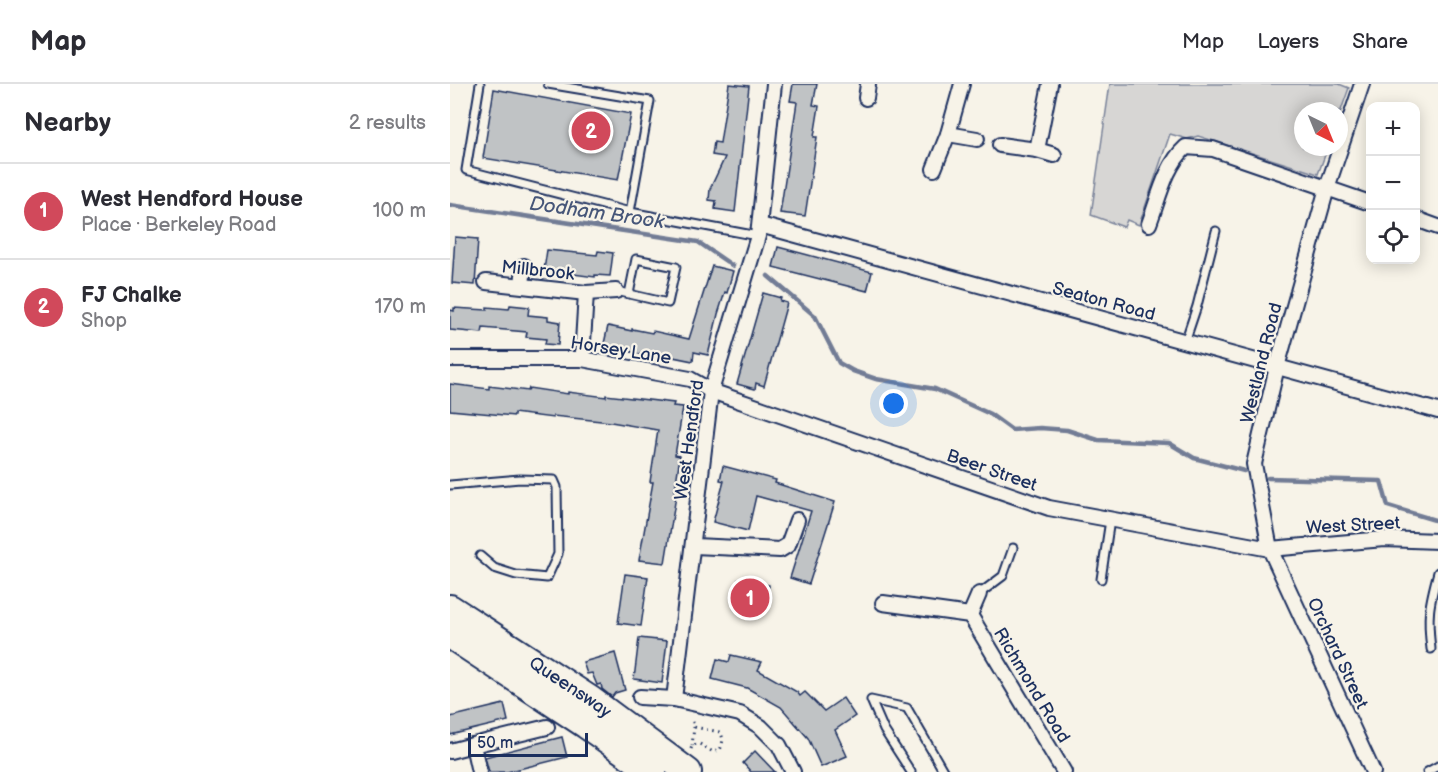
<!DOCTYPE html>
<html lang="en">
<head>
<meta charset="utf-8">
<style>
  body { margin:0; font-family:"Balsamiq Sans",sans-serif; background:#f7f7f7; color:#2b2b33 }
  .controls { position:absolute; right:18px; top:18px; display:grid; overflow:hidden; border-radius:12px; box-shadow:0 3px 15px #0003 }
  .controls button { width:54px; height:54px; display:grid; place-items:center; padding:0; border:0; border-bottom:2px solid #e1e1e2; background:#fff; color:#2b2b33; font:30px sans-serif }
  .compass { position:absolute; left:844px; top:18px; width:54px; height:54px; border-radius:50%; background:#fff; box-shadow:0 3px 15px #0003; rotate:137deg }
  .scale { position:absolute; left:18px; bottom:15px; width:120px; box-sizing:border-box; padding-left:6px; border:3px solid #1b2f5e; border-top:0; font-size:16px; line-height:21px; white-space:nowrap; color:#1b2f5e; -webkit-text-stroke:4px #f7f3e8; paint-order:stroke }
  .you { position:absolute; left:444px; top:320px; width:21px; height:21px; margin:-15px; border:4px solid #fff; border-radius:50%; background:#1a73e8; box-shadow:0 0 0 9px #1a73e833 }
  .badge { display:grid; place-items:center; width:39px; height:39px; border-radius:50%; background:#d1495b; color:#fff; font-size:20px; font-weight:700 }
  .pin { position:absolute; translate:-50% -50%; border:3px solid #fff; box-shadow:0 2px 6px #0006 }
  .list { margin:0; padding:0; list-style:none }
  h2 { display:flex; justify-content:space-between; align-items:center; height:78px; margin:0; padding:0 24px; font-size:26px }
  h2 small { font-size:20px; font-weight:400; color:#7c7c81 }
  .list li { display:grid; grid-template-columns:39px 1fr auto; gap:18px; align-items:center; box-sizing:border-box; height:96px; padding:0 24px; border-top:2px solid #e1e1e2 }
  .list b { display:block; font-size:22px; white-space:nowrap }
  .list p { margin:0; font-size:20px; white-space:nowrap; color:#7c7c81 }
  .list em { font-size:20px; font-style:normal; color:#7c7c81 }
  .icon { flex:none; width:33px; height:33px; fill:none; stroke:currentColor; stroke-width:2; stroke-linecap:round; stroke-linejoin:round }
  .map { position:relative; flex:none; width:988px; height:688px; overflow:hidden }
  header { display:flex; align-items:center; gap:36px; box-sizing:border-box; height:84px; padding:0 30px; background:#fff; border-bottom:2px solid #e1e1e2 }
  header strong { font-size:28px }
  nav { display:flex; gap:33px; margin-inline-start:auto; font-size:21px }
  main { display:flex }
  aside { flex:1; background:#fff }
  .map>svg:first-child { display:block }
</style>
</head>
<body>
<header>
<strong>Map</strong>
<nav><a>Map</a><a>Layers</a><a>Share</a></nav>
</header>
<main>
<aside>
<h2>Nearby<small>2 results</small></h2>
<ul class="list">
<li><span class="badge">1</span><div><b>West Hendford House</b><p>Place · Berkeley Road</p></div><em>100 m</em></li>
<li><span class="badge">2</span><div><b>FJ Chalke</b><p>Shop</p></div><em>170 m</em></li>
</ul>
</aside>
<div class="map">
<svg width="988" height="688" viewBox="0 0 988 688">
  <rect width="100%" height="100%" fill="#f7f3e8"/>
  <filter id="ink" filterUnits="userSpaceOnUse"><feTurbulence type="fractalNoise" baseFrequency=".0167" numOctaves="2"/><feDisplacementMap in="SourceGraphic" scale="12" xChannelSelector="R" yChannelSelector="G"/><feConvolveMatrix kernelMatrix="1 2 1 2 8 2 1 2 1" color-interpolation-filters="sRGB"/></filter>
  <g filter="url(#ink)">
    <path fill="#d7d6d4" stroke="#798299" stroke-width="1.5" d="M660 0H889L899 4 889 32V27H853V63H878L868 90 748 52 737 55 720 50 689 141 677 136 674 143 641 131Z"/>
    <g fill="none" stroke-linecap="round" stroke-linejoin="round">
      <g stroke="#727c95" stroke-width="4.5">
        <path d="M0 121 248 158 283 182"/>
        <path d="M318 192 365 232 389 279 403 287 426 295 485 305 540 330 562 346 590 344 617 346 648 356 719 359 744 374 794 387"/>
        <path d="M818 394 931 397 938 422 988 437"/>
      </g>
    </g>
    <g fill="#c0c3c5" stroke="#1b2f5e" stroke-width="1.5">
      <path d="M279 0 299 2 285 128 265 125 266 117 259 116 260 105 275 73 262 71 264 58 270 59Z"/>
      <path d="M343 0H367L363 21 369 22 364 53H367L355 132 330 129 347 18 340 17Z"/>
      <path d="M44 5 181 30 168 96 33 74Z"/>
      <path d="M5 153 28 155 25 201 2 199Z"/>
      <path d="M328 163 422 188 417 207 323 183Z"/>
      <path d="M97 166 147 171 148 167 163 169 160 192 145 191V193L94 186Z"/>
      <path d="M262 182 283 187 277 209 275 208 268 230 258 271 244 268 243 277 198 268 197 272 178 267 177 269 153 264 158 242 182 247V245L202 249 203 247 239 255Z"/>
      <path d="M313 209 331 214 330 217 337 219 314 302 306 299 305 305 287 300Z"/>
      <path d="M60 221 79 223 78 231 98 233V236L110 238 108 261 95 260 96 255 76 253 77 248 33 244 32 249 0 246V226L4 227V224L37 226V223L59 225Z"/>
      <path d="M0 300 39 305V302L78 307 79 304 118 310V308L156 313V311L224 319 223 322 233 323 225 371 230 372 224 412H226L215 479 189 476 203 398H200L208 346 161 338 103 332V334L64 329V332L0 326Z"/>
      <path d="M273 382 326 396 325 399 385 418 359 500 340 494 361 427 306 412 298 447 263 438 274 397 270 396Z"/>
      <path d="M175 490 198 493 191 542 168 539Z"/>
      <path d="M288 496 319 501 315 528 284 524Z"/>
      <path d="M189 554 217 557 212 599 184 595Z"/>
      <path d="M165 569 175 606 165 609 162 613 152 605 151 600 147 601 142 589 137 590 133 578Z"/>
      <path d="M281 571 312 578 308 586 347 608 350 612 355 608 374 627 393 614 405 632 385 646 397 672 371 683 358 654 331 623 297 604 262 595 267 575 279 578Z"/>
      <path d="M54 620 58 637 0 651V633Z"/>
      <path d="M112 653 117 673 57 688H39L35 673Z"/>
      <path d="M305 667 325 688H301L293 679Z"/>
    </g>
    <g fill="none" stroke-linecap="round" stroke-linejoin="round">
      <g stroke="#1b2f5e" stroke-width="11">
        <g id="lane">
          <path d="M30 0 16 86 180 128 308 152"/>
          <path d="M98 0 200 17 180 128"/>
          <path d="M166 207 218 219 226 183 186 175 179 210"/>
          <path d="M735 258 747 222 766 147"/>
          <path d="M0 401 70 395 104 396 107 403 108 470 97 494 66 491 44 484 30 472"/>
          <path d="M651 495 660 436"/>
          <path d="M529 510 553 492 563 464"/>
          <path d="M981 565C977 532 979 521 988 488"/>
          <path d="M461 688 434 646 421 616 457 624 494 688"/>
          <path d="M977 688 988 682"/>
        </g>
      </g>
      <g stroke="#1b2f5e" stroke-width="18">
        <g id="street">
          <path d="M912 0 877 104 827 283 804 380 820 465 923 688"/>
          <path d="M416 14 418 0"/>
          <path d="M498 50 527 55"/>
          <path d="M550 61 587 66 604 71"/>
          <path d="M587 66 600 0"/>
          <path d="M484 85 498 50 512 0"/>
          <path d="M966 135 988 143"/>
          <path d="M699 140C709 114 715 82 736 63L763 65 920 119"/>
          <path d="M310 141 988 327"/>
          <path d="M36 198 136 209 166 207"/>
          <path d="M72 201 74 182"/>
          <path d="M0 275H132L240 295 261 307 599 424 820 465 934 455 988 457"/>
          <path d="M132 275 136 209"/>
          <path d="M244 462 330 466 338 461 347 436"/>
          <path d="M433 519 520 531"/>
          <path d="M520 531 614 688"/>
          <path d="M520 531 529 510"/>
          <path d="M190 613 224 615 290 630 311 643 329 661 343 688"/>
          <path d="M224 615 261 307 308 152 324 0"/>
          <path d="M0 667 23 661"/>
          <path d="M29 688 23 661 97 643"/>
        </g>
      </g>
      <g stroke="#1b2f5e" stroke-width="30">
        <g id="highway">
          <path id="s1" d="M0 524 141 616 238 688"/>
          <path d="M0 551 136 641 203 688"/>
        </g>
      </g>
      <g stroke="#1b2f5e" stroke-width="3" stroke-dasharray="1.5 4.5" stroke-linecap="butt">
        <path d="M242 662 244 643"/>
        <path d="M241 665 242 662 248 659 263 668 270 666C273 659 274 654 270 648L244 643 242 634"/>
      </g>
      <use href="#lane" stroke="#f7f3e8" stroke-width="7"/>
      <use href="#street" stroke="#f7f3e8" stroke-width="14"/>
      <use href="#highway" stroke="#f7f3e8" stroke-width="26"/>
    </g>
  </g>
  <g text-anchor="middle" stroke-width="4.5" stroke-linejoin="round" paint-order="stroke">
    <g font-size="18" fill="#1b2f5e" stroke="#f7f3e8">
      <text transform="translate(88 186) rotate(6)" y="6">Millbrook</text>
      <text transform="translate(654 217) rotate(15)" y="6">Seaton Road</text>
      <text transform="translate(171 266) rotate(9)" y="6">Horsey Lane</text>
      <text transform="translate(811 279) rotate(-76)" y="6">Westland Road</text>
      <text transform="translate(239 356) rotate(-82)" y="6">West Hendford</text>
      <text transform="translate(542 386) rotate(19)" y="6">Beer Street</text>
      <text transform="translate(903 441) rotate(-3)" y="6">West Street</text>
      <text transform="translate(888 569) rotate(65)" y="6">Orchard Street</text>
      <text transform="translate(582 601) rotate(59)" y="6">Richmond Road</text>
      <text dy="6" stroke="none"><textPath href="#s1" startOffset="144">Queensway</textPath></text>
    </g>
    <g font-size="20" font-style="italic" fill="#465679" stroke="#f7f3e8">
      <text transform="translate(147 128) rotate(8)" y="7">Dodham Brook</text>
    </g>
  </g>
</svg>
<div class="controls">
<button>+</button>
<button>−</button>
<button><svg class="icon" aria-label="locate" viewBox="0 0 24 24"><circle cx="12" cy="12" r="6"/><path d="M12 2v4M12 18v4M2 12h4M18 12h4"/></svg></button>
</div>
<svg class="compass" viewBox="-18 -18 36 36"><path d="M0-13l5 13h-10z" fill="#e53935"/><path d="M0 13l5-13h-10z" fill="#7c7c81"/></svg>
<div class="scale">50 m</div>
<div class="you"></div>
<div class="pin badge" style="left:300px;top:514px">1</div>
<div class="pin badge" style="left:141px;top:47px">2</div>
</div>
</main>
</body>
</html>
